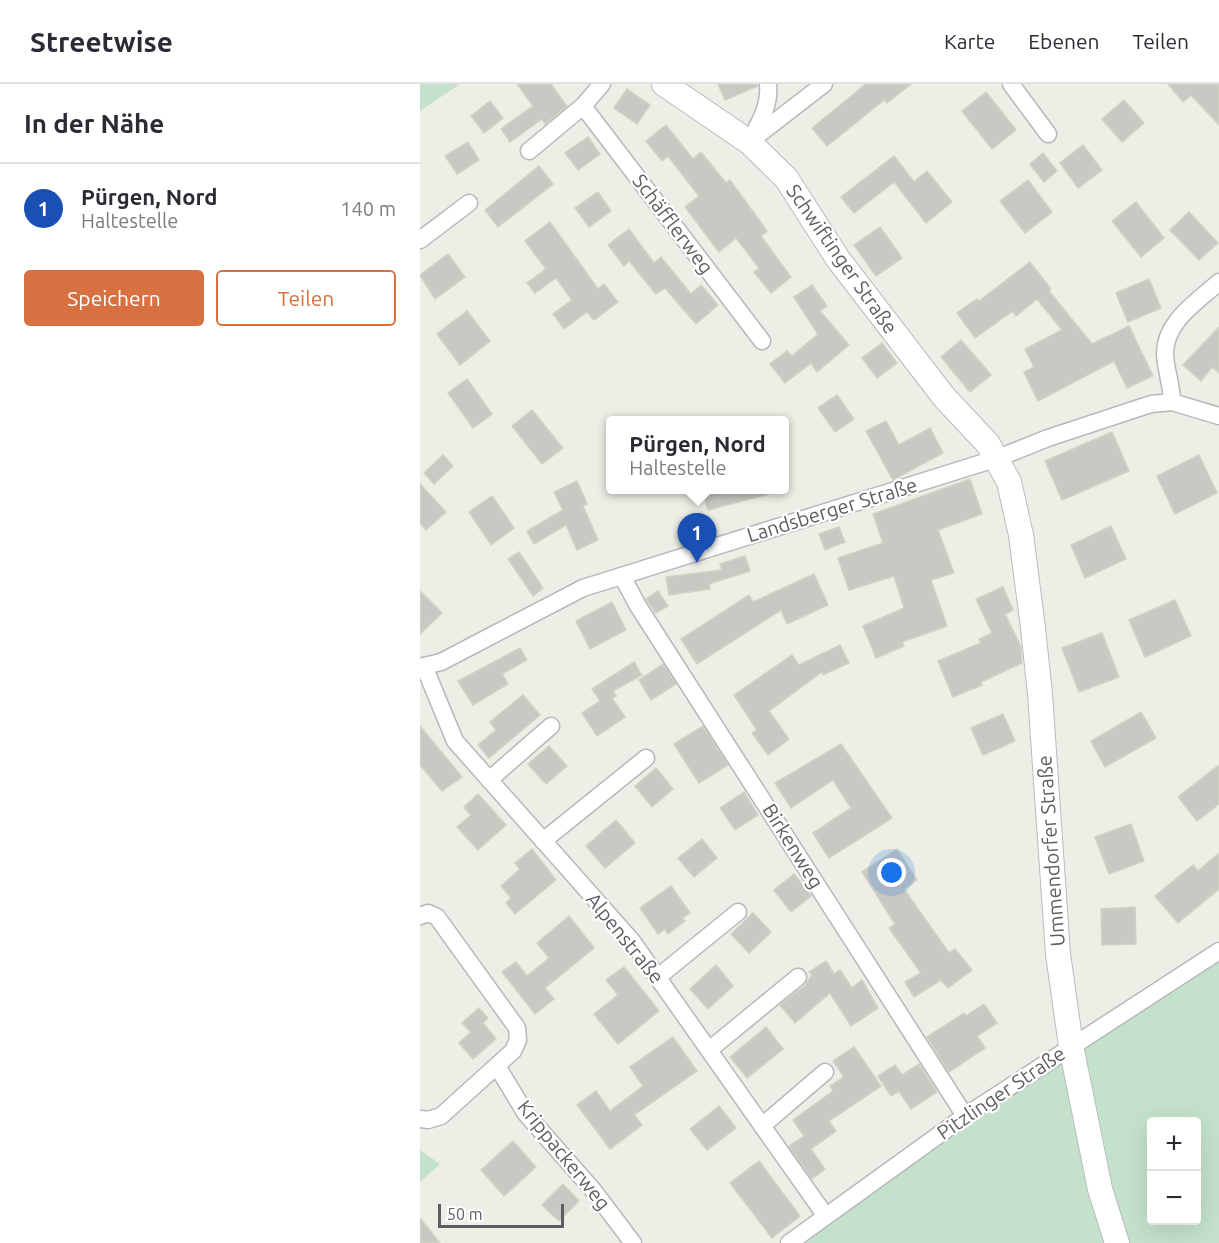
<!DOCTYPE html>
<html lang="de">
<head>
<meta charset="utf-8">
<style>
  body { margin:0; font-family:Ubuntu,sans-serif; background:#f7f7f7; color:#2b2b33 }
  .controls { position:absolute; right:18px; bottom:18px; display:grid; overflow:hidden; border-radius:6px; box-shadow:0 6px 24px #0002 }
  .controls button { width:54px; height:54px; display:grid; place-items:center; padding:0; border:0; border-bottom:2px solid #e1e1e2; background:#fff; color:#2b2b33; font:30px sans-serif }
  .scale { position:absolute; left:18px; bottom:15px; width:126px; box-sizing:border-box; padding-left:6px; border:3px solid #5d5e64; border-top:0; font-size:16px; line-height:21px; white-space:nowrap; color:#5d5e64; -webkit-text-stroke:4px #fff; paint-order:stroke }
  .you { position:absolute; left:472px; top:789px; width:21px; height:21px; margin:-15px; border:4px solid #fff; border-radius:50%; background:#1a73e8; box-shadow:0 0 0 9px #1a73e833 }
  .badge { display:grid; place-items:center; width:39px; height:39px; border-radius:50%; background:#d77141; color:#fff; font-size:20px; font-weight:700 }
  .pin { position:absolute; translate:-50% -50px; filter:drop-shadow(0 2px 3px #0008) }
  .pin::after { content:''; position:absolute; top:32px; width:21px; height:18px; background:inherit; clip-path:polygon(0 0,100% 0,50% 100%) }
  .popup { position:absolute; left:186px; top:332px; width:183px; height:78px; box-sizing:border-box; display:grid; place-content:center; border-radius:6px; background:#fff; filter:drop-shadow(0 2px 4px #0005); font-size:20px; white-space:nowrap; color:#7c7c81 }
  .popup b { font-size:22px; color:#2b2b33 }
  .popup::after { content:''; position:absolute; left:50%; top:100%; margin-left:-12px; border:12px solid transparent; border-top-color:#fff }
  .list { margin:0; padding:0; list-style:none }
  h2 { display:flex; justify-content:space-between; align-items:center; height:78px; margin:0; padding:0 24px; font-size:26px }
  h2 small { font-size:20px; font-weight:400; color:#7c7c81 }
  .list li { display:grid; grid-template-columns:39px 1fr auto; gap:18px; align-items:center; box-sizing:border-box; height:90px; padding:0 24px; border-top:2px solid #e1e1e2 }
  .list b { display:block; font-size:22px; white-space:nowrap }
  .list p { margin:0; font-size:20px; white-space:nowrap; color:#7c7c81 }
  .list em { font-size:20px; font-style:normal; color:#7c7c81 }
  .actions { display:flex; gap:12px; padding:18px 24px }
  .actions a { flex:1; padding:14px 0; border:2px solid #d77141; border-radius:6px; text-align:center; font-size:21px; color:#d77141 }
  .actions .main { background:#d77141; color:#fff }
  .map { position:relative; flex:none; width:799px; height:1159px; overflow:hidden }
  header { display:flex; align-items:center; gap:36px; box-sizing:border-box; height:84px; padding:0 30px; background:#fff; border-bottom:2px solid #e1e1e2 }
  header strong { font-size:28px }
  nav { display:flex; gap:33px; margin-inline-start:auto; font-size:21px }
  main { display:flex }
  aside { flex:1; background:#fff }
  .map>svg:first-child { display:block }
</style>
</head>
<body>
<header>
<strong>Streetwise</strong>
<nav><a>Karte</a><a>Ebenen</a><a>Teilen</a></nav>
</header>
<main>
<aside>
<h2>In der Nähe<small></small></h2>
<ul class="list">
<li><span class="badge" style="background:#1a4fb4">1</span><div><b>Pürgen, Nord</b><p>Haltestelle</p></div><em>140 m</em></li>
</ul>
<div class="actions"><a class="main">Speichern</a><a>Teilen</a></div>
</aside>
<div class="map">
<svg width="799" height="1159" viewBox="0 0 799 1159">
  <rect width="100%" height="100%" fill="#edeee5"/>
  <g fill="#c4e2cb" fill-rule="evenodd">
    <path d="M0 0H40L0 27Z"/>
    <path d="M799 876V1159H379L548 1036ZM732 1038H776V1136H732Z"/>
    <path d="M0 1066 20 1080 0 1098Z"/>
  </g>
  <g fill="#c9c8c2" stroke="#d2d1c4" stroke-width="1.5">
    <path d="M97 0H131L147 22 125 40 122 35 90 58 81 45 113 22Z"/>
    <path d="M298 0H338V2L305 16Z"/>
    <path d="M446 0H491L467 19 464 16 407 62 392 44Z"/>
    <path d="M748 0H799V41L771 11 763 18Z"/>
    <path d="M207 5 230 21 217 40 194 24Z"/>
    <path d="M566 8 596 46 572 65 542 27Z"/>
    <path d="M704 16 724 39 702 58 682 35Z"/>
    <path d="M70 17 83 34 64 49 51 32Z"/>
    <path d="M246 41 273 75 281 68 306 99 310 96 347 147 341 152 371 193 351 209 334 188 339 184 316 154 299 168 265 123 279 112 248 72 242 77 226 57Z"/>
    <path d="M168 53 180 70 158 86 145 69Z"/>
    <path d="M48 58 59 76 37 90 25 72Z"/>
    <path d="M663 61 682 86 658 104 640 79Z"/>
    <path d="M623 69 637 87 624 98 610 80Z"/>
    <path d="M474 72 494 98 507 87 532 118 506 139 474 98 434 129 421 113Z"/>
    <path d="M119 82 133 100 78 143 65 126Z"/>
    <path d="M608 96 632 128 605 149 580 117Z"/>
    <path d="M178 108 191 127 169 143 155 124Z"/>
    <path d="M716 118 744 154 721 173 692 137Z"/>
    <path d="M769 128 798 159 779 176 750 146Z"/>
    <path d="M130 138 178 205 184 200 198 218 174 236 167 228 144 245 133 230 152 216 136 194 115 209 107 199 126 185 105 157Z"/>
    <path d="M460 143 482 174 456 192 434 161Z"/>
    <path d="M209 145 234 179 241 173 271 210 281 201 298 221 276 240 245 204 236 210 209 177 204 182 188 161Z"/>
    <path d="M28 170 45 193 15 215 0 191Z"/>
    <path d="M610 178 631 205 629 207 672 260 709 242 733 292 707 304 694 277 618 317 604 288 614 283 605 265 642 246 617 215 596 232 593 227 555 254 537 229 557 215 559 217Z"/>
    <path d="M729 195 741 224 708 238 696 209Z"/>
    <path d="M392 201 407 222 400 227 429 261 397 288 391 279 365 299 350 280 367 267 372 272 398 250 374 213Z"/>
    <path d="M47 227 70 257 40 281 17 250Z"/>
    <path d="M799 243V289L792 283 781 297 763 281Z"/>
    <path d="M541 256 571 291 550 308 521 273Z"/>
    <path d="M462 259 477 279 457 294 442 274Z"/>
    <path d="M47 295 72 330 53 344 28 309Z"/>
    <path d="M417 311 434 335 415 348 398 324Z"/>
    <path d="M112 326 143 364 122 380 92 342Z"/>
    <path d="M466 337 479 361 510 344 523 369 473 396 446 347Z"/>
    <path d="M692 348 709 387 642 416 625 377Z"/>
    <path d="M23 371 33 382 14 400 4 389Z"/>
    <path d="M779 371 797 409 755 430 737 392Z"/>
    <path d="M550 395 562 430 518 446 534 489 511 496 527 542 482 558 484 562 456 574 443 542 484 524 474 492 429 506 418 474 463 459 453 430Z"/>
    <path d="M157 397 167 420 163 422 178 456 157 466 146 441 114 460 107 447 143 426 134 408Z"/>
    <path d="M0 400 26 428 6 446 0 439Z"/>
    <path d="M282 405H348L349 410 288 426Z"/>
    <path d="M72 412 94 444 71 461 49 428Z"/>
    <path d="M691 442 706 475 665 494 651 461Z"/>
    <path d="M419 443 425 458 405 466 399 450Z"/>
    <path d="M99 468 123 504 113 512 88 475Z"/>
    <path d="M325 472 330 487 289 500 290 505 249 511 246 493 302 486 300 480Z"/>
    <path d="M394 490 408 521 367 540 361 526 277 580 261 555 329 511 333 518Z"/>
    <path d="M583 503 593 526 585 530 601 563 602 579 561 598 562 601 533 613 518 577 561 559 559 555 572 549 556 515Z"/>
    <path d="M0 507 22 529 0 550Z"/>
    <path d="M238 507 248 522 236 529 226 515Z"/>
    <path d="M755 516 771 552 725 573 709 536Z"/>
    <path d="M192 518 206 546 170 565 156 537Z"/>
    <path d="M682 549 699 593 659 608 642 564Z"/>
    <path d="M420 561 429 579 403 591 402 588 349 627 369 655 348 671 332 649 337 646 314 611 372 571 379 581Z"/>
    <path d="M100 564 107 576 82 590 88 600 53 621 38 597Z"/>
    <path d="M214 578 222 591 193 607 196 612 192 614 205 633 177 652 162 629 180 617 172 605Z"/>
    <path d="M243 580 256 600 231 616 219 596Z"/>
    <path d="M103 611 120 631 69 674 58 661 76 646 70 638Z"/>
    <path d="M721 628 736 654 685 683 671 657Z"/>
    <path d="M583 630 595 657 563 671 551 644Z"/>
    <path d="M0 642 42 693 22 707 0 681Z"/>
    <path d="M283 642 308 681 279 699 254 660Z"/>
    <path d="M421 660 472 734 409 774 393 749 431 724 413 696 371 724 355 699Z"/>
    <path d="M129 662 147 682 126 700 108 680Z"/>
    <path d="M799 681V720L777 737 758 713Z"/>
    <path d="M236 684 253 705 232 723 215 702Z"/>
    <path d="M324 708 338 731 315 746 300 724Z"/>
    <path d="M58 710 86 741 58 766 37 743 51 731 44 723Z"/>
    <path d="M196 736 215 759 185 784 166 762Z"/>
    <path d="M711 740 724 777 689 790 675 753Z"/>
    <path d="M282 755 297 774 274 793 258 774Z"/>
    <path d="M112 765 136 796 95 830 86 819 91 814 81 802 100 785 95 779Z"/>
    <path d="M477 765 497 796 484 805 529 869 535 865 552 886 528 904 521 896 494 913 485 898 501 889 469 844 475 840 442 788Z"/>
    <path d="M799 769V805L758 839 735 812 773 781 778 787Z"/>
    <path d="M374 790 391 812 371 828 354 806Z"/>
    <path d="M251 802 270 829 262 834 265 837 248 850 245 845 238 850 220 824Z"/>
    <path d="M715 823 716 860 682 861 681 825Z"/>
    <path d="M333 829 351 848 329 869 311 850Z"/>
    <path d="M149 832 174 864 125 904 134 915 115 930 82 888 96 878 107 892 129 874 117 859Z"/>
    <path d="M406 877 414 890 420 886 432 904 442 896 458 924 431 942 410 909 375 939 360 921 385 901 392 891 389 888Z"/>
    <path d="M296 881 313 902 288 925 270 905Z"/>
    <path d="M204 883 239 927 198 960 174 930 198 911 186 896Z"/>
    <path d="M564 920 577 939 557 952 565 964 529 988 507 953 544 929 546 932Z"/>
    <path d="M59 924 68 934 63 939 76 955 53 975 39 959 51 948 42 939Z"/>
    <path d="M346 943 363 965 327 994 310 973Z"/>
    <path d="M253 953 277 987 214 1031 222 1041 190 1065 157 1021 176 1007 190 1027 223 1002 210 983Z"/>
    <path d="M434 963 461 1002 409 1037 416 1047 391 1065 405 1085 392 1095 369 1062 384 1052 373 1036 413 1007 410 1002 424 993 413 977Z"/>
    <path d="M499 980 517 1008 491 1025 479 1007 471 1012 458 992 475 981 482 991Z"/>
    <path d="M299 1022 316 1044 287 1066 270 1045Z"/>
    <path d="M93 1057 116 1083 84 1112 61 1086Z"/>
    <path d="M339 1077 380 1132 352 1154 310 1099Z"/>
    <path d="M143 1100 159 1117 139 1137 122 1121Z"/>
    <path d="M0 1134 20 1159H0Z"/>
  </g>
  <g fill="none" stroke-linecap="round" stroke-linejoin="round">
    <g stroke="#b7b8bd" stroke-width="19">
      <g id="street">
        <path d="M591 0 628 50"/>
        <path d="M163 22 342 257"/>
        <path d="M332 52C342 36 350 19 348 0"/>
        <path d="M329 58 404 0"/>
        <path d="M109 67 163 22 182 0"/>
        <path d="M0 156 49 119"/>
        <path d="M752 318C752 302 746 287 745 271 744 238 777 218 799 198"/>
        <path d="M202 492 218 522 545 1032"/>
        <path d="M4 582 35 657 212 857 405 1131"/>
        <path d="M0 583 21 578 163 504 578 374 628 354 731 320 752 318 799 332"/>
        <path d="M69 696 131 642"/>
        <path d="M123 757 226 674"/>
        <path d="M0 832 8 829 17 833 97 944 98 956 93 967 21 1032 8 1036 0 1035"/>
        <path d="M238 893 318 828"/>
        <path d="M289 966 378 893"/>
        <path d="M77 982 106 1030 173 1106 213 1159"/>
        <path d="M342 1042 405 988"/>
        <path d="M369 1159 545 1032 799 867"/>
      </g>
    </g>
    <g stroke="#babbc1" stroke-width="26">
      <path id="secondary" d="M244 0 329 58 366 94 418 175 524 313 568 360 589 398 601 451 613 544 620 610 638 870 651 962 680 1105 697 1159"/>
    </g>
    <use href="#street" stroke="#fff" stroke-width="16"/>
    <use href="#secondary" stroke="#fff" stroke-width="24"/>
  </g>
  <g text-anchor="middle" stroke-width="4.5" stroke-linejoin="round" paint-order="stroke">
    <g font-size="20" fill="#5d5e64" stroke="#fff">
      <text transform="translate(253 140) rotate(53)" y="7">Schäfflerweg</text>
      <text transform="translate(422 175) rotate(55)" y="7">Schwiftinger Straße</text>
      <text transform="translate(412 426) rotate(-17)" y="7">Landsberger Straße</text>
      <text transform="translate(373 762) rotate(58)" y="7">Birkenweg</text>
      <text transform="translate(631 767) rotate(-94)" y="7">Ummendorfer Straße</text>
      <text transform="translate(205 854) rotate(51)" y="7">Alpenstraße</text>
      <text transform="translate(581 1009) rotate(-34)" y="7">Pitzlinger Straße</text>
      <text transform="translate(144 1071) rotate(51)" y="7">Krippackerweg</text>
    </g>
  </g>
</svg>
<div class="controls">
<button>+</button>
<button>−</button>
</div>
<div class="scale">50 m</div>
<div class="you"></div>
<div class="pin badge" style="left:277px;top:479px;background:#1a4fb4">1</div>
<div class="popup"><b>Pürgen, Nord</b>Haltestelle</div>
</div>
</main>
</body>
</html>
